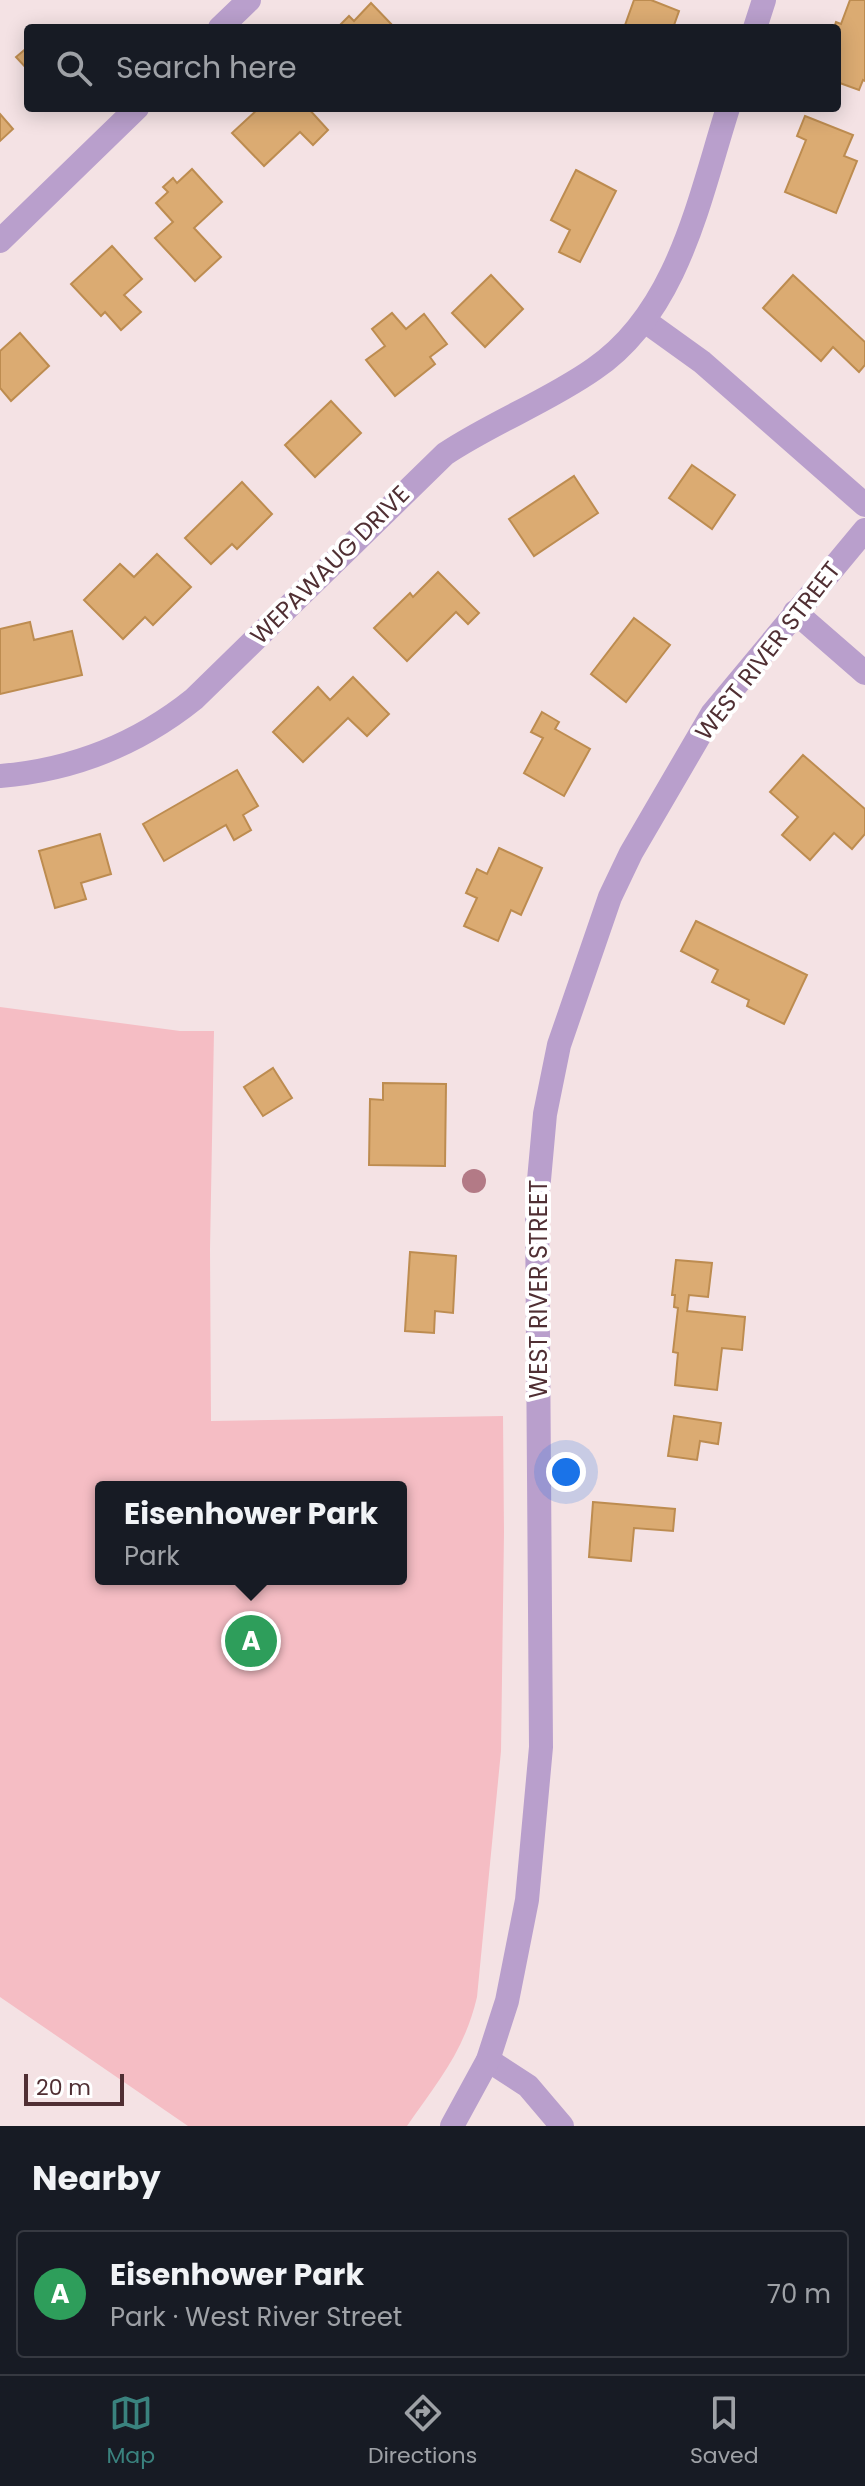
<!DOCTYPE html>
<html lang="en">
<head>
<meta charset="utf-8">
<style>
  body { margin:0; font-family:Poppins,sans-serif; background:#242831; color:#f1f3f6 }
  .scale { position:absolute; left:24px; bottom:20px; width:100px; box-sizing:border-box; padding-left:8px; border:4px solid #502f33; border-top:0; font-size:22px; line-height:28px; white-space:nowrap; color:#502f33; -webkit-text-stroke:6px #fff; paint-order:stroke }
  .you { position:absolute; left:566px; top:1472px; width:28px; height:28px; margin:-20px; border:6px solid #fff; border-radius:50%; background:#1a73e8; box-shadow:0 0 0 12px #1a73e833 }
  .badge { display:grid; place-items:center; width:52px; height:52px; border-radius:50%; background:#3a827e; color:#fff; font-size:26px; font-weight:700 }
  .pin { position:absolute; translate:-50% -50%; border:4px solid #fff; box-shadow:0 2px 8px #0006 }
  .popup { position:absolute; left:95px; top:1481px; width:312px; height:104px; box-sizing:border-box; display:grid; place-content:center; border-radius:8px; background:#171b24; filter:drop-shadow(0 2px 6px #0005); font-size:26px; white-space:nowrap; color:#9ea1a6 }
  .popup b { font-size:30px; color:#f1f3f6 }
  .popup::after { content:''; position:absolute; left:50%; top:100%; margin-left:-16px; border:16px solid transparent; border-top-color:#171b24 }
  .list { margin:0; padding:0; list-style:none }
  h2 { display:flex; justify-content:space-between; align-items:center; height:104px; margin:0; padding:0 32px; font-size:34px }
  h2 small { font-size:26px; font-weight:400; color:#9ea1a6 }
  .list li { display:grid; grid-template-columns:52px 1fr auto; gap:24px; align-items:center; box-sizing:border-box; height:128px; margin:0 16px 16px; padding:0 16px; border:2px solid #363941; border-radius:8px }
  .list b { display:block; font-size:30px; white-space:nowrap }
  .list p { margin:0; font-size:26px; white-space:nowrap; color:#9ea1a6 }
  .list em { font-size:26px; font-style:normal; color:#9ea1a6 }
  .icon { flex:none; width:44px; height:44px; fill:none; stroke:currentColor; stroke-width:2; stroke-linecap:round; stroke-linejoin:round }
  .map { position:relative; flex:none; width:865px; height:2126px; overflow:hidden }
  .search { position:absolute; background:#171b24; box-shadow:0 4px 20px #0003; left:24px; right:24px; top:24px; height:88px; display:flex; align-items:center; gap:20px; box-sizing:border-box; padding:0 28px; border-radius:8px; color:#9ea1a6; font-size:30px }
  .sheet { height:248px; background:#171b24 }
  nav { display:flex; justify-content:space-around; align-items:center; box-sizing:border-box; height:112px; border-top:2px solid #363941; background:#171b24; font-size:22px; color:#9ea1a6 }
  nav a { display:grid; justify-items:center; gap:4px }
  nav .on { color:#3a827e }
  .map>svg:first-child { display:block }
</style>
</head>
<body>
<div class="map">
<svg width="865" height="2126" viewBox="0 0 865 2126">
  <rect width="100%" height="100%" fill="#f4e2e4"/>
  <path fill="#f5bdc4" fill-rule="evenodd" d="M0 1007 180 1031H214L210 1249 211 1421 503 1416 504 1532 501 1751 477 1997C464 2052 438 2081 407 2126H188L0 1997ZM101 1487H401V1579H101Z"/>
  <g fill="#dbab72" stroke="#bd8c50" stroke-width="2">
    <path d="M634 0H651L679 11 673 28H624Z"/>
    <path d="M850 0H865V81L863 80 859 90 837 82V28H834L836 22 841 24Z"/>
    <path d="M371 3 395 28H337L349 16 354 21Z"/>
    <path d="M28 47V70L16 57Z"/>
    <path d="M259 108H308L328 130 313 145 300 132 264 166 232 133Z"/>
    <path d="M0 114 13 129 0 141Z"/>
    <path d="M805 116 853 135 844 156 857 161 836 213 785 192 806 140 797 136Z"/>
    <path d="M192 169 222 202 194 228 221 257 195 281 155 238 173 222 156 203 168 192 163 187 173 178 177 183Z"/>
    <path d="M576 170 616 191 580 262 559 252 570 230 551 220Z"/>
    <path d="M112 246 142 279 124 295 141 312 121 330 105 312 101 316 71 284Z"/>
    <path d="M491 275 523 309 485 347 452 313Z"/>
    <path d="M793 275 865 342V365L859 372 833 347 821 361 763 308Z"/>
    <path d="M392 313 406 329 424 314 447 344 430 357 435 364 395 396 366 360 385 346 372 329Z"/>
    <path d="M20 333 49 366 11 401 0 388V351Z"/>
    <path d="M331 401 361 433 315 477 285 445Z"/>
    <path d="M692 465 735 495 712 529 669 498Z"/>
    <path d="M574 476 598 513 534 556 509 519Z"/>
    <path d="M242 482 272 514 237 549 232 544 211 564 185 538Z"/>
    <path d="M157 554 191 587 153 625 145 617 123 639 84 600 120 564 134 577Z"/>
    <path d="M438 572 479 613 468 624 456 612 407 661 374 628 410 593 413 597Z"/>
    <path d="M634 618 670 645 626 702 591 674Z"/>
    <path d="M30 622 34 640 72 631 82 675 0 694V629Z"/>
    <path d="M353 677 389 714 367 736 348 718 303 762 273 732 318 687 330 700Z"/>
    <path d="M542 712 559 722 555 729 590 749 564 796 524 773 543 738 531 732Z"/>
    <path d="M803 755 865 809V834L852 849 834 833 810 860 782 835 798 817 770 792Z"/>
    <path d="M237 770 258 806 243 815 251 830 234 840 226 825 164 861 143 824Z"/>
    <path d="M100 834 111 874 81 883 86 899 55 908 39 851Z"/>
    <path d="M499 848 542 868 521 915 511 910 498 941 464 926 477 898 466 893 477 869 487 874Z"/>
    <path d="M696 921 807 975 784 1024 747 1006 749 1000 712 982 718 970 681 951Z"/>
    <path d="M273 1068 292 1098 263 1116 244 1087Z"/>
    <path d="M383 1083 446 1084 445 1166 369 1165 370 1099 383 1100Z"/>
    <path d="M410 1252 456 1256 453 1313 435 1311 434 1333 405 1331Z"/>
    <path d="M676 1260 712 1263 708 1297 689 1295 687 1311 745 1317 742 1350 722 1348 717 1390 675 1385 678 1353 673 1352 678 1308 674 1307 675 1295H672Z"/>
    <path d="M674 1416 721 1423 718 1444 700 1441 697 1460 668 1456Z"/>
    <path d="M593 1502 675 1509 673 1531 634 1528 631 1561 589 1557Z"/>
  </g>
  <g fill="none" stroke-linecap="round" stroke-linejoin="round">
    <g stroke="#b99fcc" stroke-width="24">
      <path d="M220 28 249 0"/>
      <path d="M755 28 764 0"/>
      <path d="M0 241 137 108"/>
      <path d="M645 321 702 362 865 505"/>
      <path d="M795 612 865 673"/>
      <path d="M0 776C72 770 138 744 194 699L445 454C493 422 547 402 594 369 678 312 699 199 728 108"/>
      <path d="M488 2060 528 2086 562 2126"/>
      <path d="M452 2126 488 2060 507 2001 527 1900 541 1747 537 1202 545 1114 559 1045 610 897 631 853 712 714 865 530"/>
    </g>
  </g>
  <circle fill="#b37a86" cx="474" cy="1181" r="12"/>
  <g text-anchor="middle" stroke-width="8" stroke-linejoin="round" paint-order="stroke">
    <g font-size="24" fill="#502f33" stroke="#fff">
      <text transform="translate(330 565) rotate(-45)" y="8">WEPAWAUG DRIVE</text>
      <text transform="translate(768 651) rotate(-52)" y="8">WEST RIVER STREET</text>
      <text transform="translate(539 1289) rotate(-90)" y="8">WEST RIVER STREET</text>
    </g>
  </g>
</svg>
<div class="scale">20 m</div>
<div class="you"></div>
<div class="pin badge" style="left:251px;top:1641px;background:#2e9e5b">A</div>
<div class="popup"><b>Eisenhower Park</b>Park</div>
<div class="search"><svg class="icon" aria-label="search" viewBox="0 0 24 24"><circle cx="10" cy="10" r="6"/><path d="M15 15l6 6"/></svg>Search here</div>
</div>
<section class="sheet">
<h2>Nearby<small></small></h2>
<ul class="list">
<li><span class="badge" style="background:#2e9e5b">A</span><div><b>Eisenhower Park</b><p>Park · West River Street</p></div><em>70 m</em></li>
</ul>
</section>
<nav>
<a class="on"><svg class="icon" aria-label="map" viewBox="0 0 24 24"><path d="M3 6l6-2 6 2 6-2v14l-6 2-6-2-6 2zM9 4v14M15 6v14"/></svg>Map</a>
<a><svg class="icon" aria-label="directions" viewBox="0 0 24 24"><path d="M12 3l9 9-9 9-9-9zM9 14v-3h6M13 9l2 2-2 2"/></svg>Directions</a>
<a><svg class="icon" aria-label="saved" viewBox="0 0 24 24"><path d="M7 4h10v16l-5-4-5 4z"/></svg>Saved</a>
</nav>
</body>
</html>
